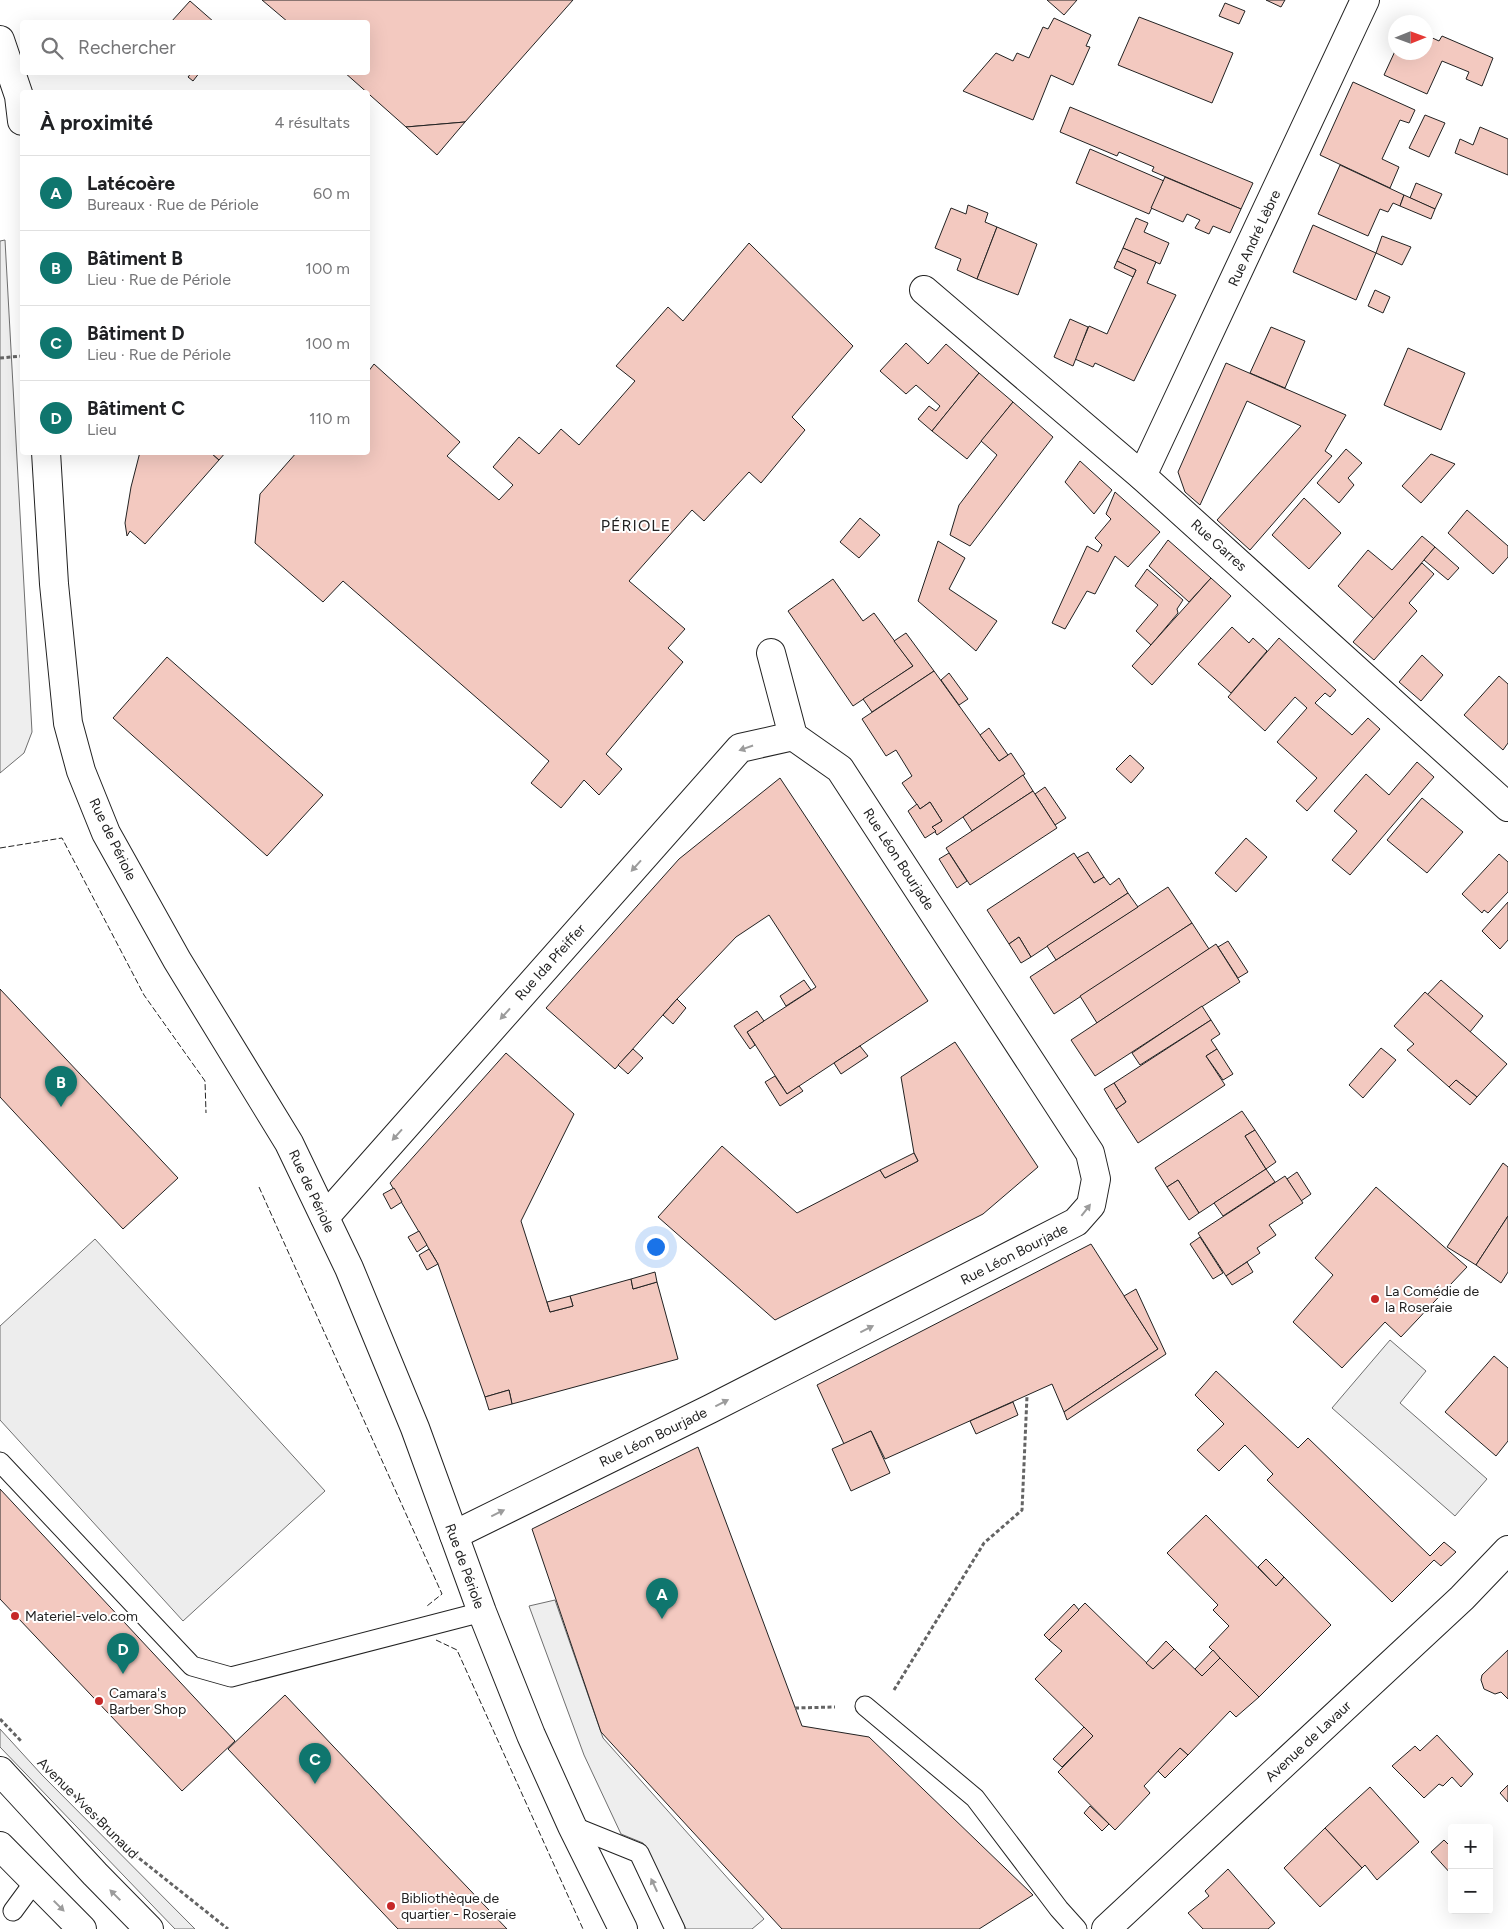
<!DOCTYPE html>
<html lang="fr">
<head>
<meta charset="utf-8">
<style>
  body { margin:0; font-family:Figtree,sans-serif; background:#f6f6f6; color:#202124 }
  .controls { position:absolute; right:15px; bottom:15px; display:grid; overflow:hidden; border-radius:5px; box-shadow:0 5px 20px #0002 }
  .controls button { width:45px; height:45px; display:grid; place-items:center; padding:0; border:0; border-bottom:1px solid #e0e0e0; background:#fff; color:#202124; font:25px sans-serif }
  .compass { position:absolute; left:1388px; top:15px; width:45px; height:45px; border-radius:50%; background:#fff; box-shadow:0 5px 20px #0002; rotate:89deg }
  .you { position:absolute; left:655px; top:1246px; width:18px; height:18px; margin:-12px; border:4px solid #fff; border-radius:50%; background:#1a73e8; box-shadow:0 0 0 8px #1a73e833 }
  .badge { display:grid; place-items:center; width:32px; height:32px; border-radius:50%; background:#0f766e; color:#fff; font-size:16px; font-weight:700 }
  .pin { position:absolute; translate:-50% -41px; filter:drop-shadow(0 1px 2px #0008) }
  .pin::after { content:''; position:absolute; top:26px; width:18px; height:15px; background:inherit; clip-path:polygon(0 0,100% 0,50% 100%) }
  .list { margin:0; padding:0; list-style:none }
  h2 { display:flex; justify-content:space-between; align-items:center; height:65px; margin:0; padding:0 20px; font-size:21px }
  h2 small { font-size:16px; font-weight:400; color:#757577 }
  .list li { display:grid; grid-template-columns:32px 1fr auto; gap:15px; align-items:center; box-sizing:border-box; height:75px; padding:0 20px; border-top:1px solid #e0e0e0 }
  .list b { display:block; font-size:19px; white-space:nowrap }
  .list p { margin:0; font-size:16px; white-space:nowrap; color:#757577 }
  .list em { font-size:16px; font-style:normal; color:#757577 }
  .icon { flex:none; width:28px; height:28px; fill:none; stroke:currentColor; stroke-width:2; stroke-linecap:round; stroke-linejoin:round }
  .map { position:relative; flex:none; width:1508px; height:1929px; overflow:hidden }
  .search { position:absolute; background:#fff; box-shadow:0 5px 20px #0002; left:20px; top:20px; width:350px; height:55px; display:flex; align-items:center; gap:12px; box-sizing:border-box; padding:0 18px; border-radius:5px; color:#757577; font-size:19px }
  .panel { position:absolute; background:#fff; box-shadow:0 5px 20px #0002; left:20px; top:90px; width:350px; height:365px; border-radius:5px }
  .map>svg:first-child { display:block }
</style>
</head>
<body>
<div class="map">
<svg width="1508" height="1929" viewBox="0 0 1508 1929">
  <rect width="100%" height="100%" fill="#fff"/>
  <g fill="#eee" stroke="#6f6f6f">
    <path d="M5 240 32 732 24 753 0 773V241Z"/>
    <path d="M555 1600 603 1738 764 1919 752 1929H686L643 1843 621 1834 584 1755 529 1606Z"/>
  </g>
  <g fill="#ededed" stroke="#6f6f6f">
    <path d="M95 1239 325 1491 183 1621 0 1420V1326Z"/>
    <path d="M1390 1340 1426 1371 1400 1403 1487 1479 1455 1516 1332 1408Z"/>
    <path d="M0 1729 42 1775 195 1929H175L0 1747Z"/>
  </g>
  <g fill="#f3c9c0" stroke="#222">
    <path d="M262 0H573L465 122 406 127 344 72H368V22H288Z"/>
    <path d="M1047 0H1077L1064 15Z"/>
    <path d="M1266 0H1285L1281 7Z"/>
    <path d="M190 1 214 22H171Z"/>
    <path d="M1225 3 1245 11 1239 24 1219 16Z"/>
    <path d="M1139 17 1233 53 1212 103 1118 65Z"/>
    <path d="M1054 18 1091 35 1086 46 1090 47 1073 85 1051 75 1033 120 963 91 996 53 1013 61 1017 53 1029 58 1043 27 1048 29Z"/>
    <path d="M1426 35 1439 41 1442 36 1493 58 1482 86 1466 79 1469 72 1442 61 1427 94 1384 75 1396 49V52H1426Z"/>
    <path d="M192 72H200L193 81 188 77Z"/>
    <path d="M1353 82 1415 110 1409 123 1400 120 1382 159 1399 167 1390 188 1320 155Z"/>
    <path d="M1070 107 1253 183 1241 209 1152 171 1154 167 1119 152 1117 156 1060 132Z"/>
    <path d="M1425 115 1445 123 1429 157 1409 148Z"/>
    <path d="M465 122 437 155 406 127Z"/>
    <path d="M1480 127 1508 139V175L1455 153 1460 139 1473 145Z"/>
    <path d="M1090 149 1164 181 1149 214 1076 183Z"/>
    <path d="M1340 165 1404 195 1400 206 1393 203 1388 212 1380 209 1368 236 1318 214Z"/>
    <path d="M1165 177 1241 209 1230 233 1213 226 1209 234 1195 228 1200 220 1187 214 1183 222 1151 208Z"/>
    <path d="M1416 183 1442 194 1435 209 1410 198Z"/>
    <path d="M1404 195 1435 209 1431 219 1400 206Z"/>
    <path d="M968 205 988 213 985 222 997 227 977 279 957 270 961 259 935 248 951 208 966 214Z"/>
    <path d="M1136 218 1148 223 1144 232 1169 243 1160 264 1123 248Z"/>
    <path d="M1313 225 1376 253 1356 300 1293 272Z"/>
    <path d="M997 227 1037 244 1018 295 977 279Z"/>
    <path d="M1382 236 1411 247 1402 265 1376 253Z"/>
    <path d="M749 243 853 346 792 417 805 430 761 483 749 472 704 521 692 510 629 581 685 629 668 648 683 662 606 754 622 769 599 795 584 780 561 808 531 783 549 761 343 581 323 602 255 543 260 494 297 452H368V372L374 364 460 442 447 456 499 500 513 485 493 467 519 437 539 454 561 429 579 445 635 381 616 366 668 307 683 321Z"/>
    <path d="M1123 248 1156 262 1147 283 1176 295 1134 381 1095 363 1093 367 1075 359 1089 326 1107 334 1136 270 1117 261Z"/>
    <path d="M1117 261 1136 270 1133 277 1114 268Z"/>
    <path d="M1375 290 1390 297 1383 313 1368 306Z"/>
    <path d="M1070 319 1088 327 1073 366 1054 357Z"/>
    <path d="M1271 327 1305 341 1285 388 1250 373Z"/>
    <path d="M906 343 928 364 946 344 979 373 932 431 918 419 929 406 936 411 940 406 916 385 906 394 880 371Z"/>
    <path d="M1408 348 1465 373 1441 430 1384 405Z"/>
    <path d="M1226 363 1346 415 1325 451 1332 456 1250 550 1217 520 1301 426 1247 401 1200 505 1185 492 1178 472Z"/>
    <path d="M979 373 1013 402 967 459 932 431Z"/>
    <path d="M1013 402 1053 437 970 546 950 535 959 505 997 455 981 441Z"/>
    <path d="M1346 449 1362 463 1348 478 1354 485 1339 503 1317 483Z"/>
    <path d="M140 452H210L219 460 145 544 130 531 127 536 125 523 131 487Z"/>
    <path d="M210 452H226L219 460Z"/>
    <path d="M1431 454 1455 464 1421 503 1402 486Z"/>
    <path d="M1080 461 1112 490 1094 514 1065 482Z"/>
    <path d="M1115 492 1160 532 1128 567 1115 556 1095 594 1087 591 1065 629 1052 623 1087 546 1098 552 1102 545 1095 538 1111 519 1106 514Z"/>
    <path d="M1304 498 1341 533 1309 569 1272 535Z"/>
    <path d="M1467 510 1508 546V557L1493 574 1448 533Z"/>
    <path d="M860 518 880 535 859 558 840 542Z"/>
    <path d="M1422 536 1435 547 1374 619 1338 586 1368 550 1392 570Z"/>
    <path d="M1168 540 1211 578 1189 602 1149 566Z"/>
    <path d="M938 541 965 558 949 589 997 621 976 651 918 601Z"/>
    <path d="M1435 547 1459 568 1448 580 1424 560Z"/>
    <path d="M1422 563 1434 574 1409 603 1417 611 1374 660 1353 642Z"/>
    <path d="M1147 569 1183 600 1177 609 1178 613 1151 645 1136 631 1158 605 1135 586Z"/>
    <path d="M1211 578 1231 596 1152 685 1132 666Z"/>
    <path d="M833 579 863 621 874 613 913 666 853 706 788 611Z"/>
    <path d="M1232 627 1249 643 1253 638 1267 651 1231 693 1198 664Z"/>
    <path d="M906 633 934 671 872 712 863 699 913 666 894 641Z"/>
    <path d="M1279 638 1336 690 1330 697 1325 693 1315 703 1352 735 1368 718 1380 729 1307 811 1296 801 1317 778 1277 742 1307 708 1295 697 1265 731 1228 697Z"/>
    <path d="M1422 655 1443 675 1421 701 1399 682Z"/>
    <path d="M167 657 323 795 267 856 113 718Z"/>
    <path d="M934 671 999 761 1011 753 1025 774 937 835 932 827 942 821 930 802 920 809 902 783 912 776 896 750 886 756 862 719Z"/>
    <path d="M949 673 968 699 959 705 941 680Z"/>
    <path d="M1499 676 1508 684V743L1503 750 1464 715Z"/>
    <path d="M989 728 1008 755 999 761 980 735Z"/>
    <path d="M1130 755 1144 768 1131 783 1116 769Z"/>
    <path d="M1417 762 1434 777 1350 875 1332 860 1357 831 1334 811 1366 774 1389 795Z"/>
    <path d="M1023 775 1033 791 972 831 963 817Z"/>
    <path d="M780 778 928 1001 787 1094 747 1032 816 987 769 915 736 937 677 999 615 1069 546 1008 679 859Z"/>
    <path d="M1045 787 1066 818 1055 825 1035 794Z"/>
    <path d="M1033 791 1057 828 970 885 946 848Z"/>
    <path d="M1422 798 1463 832 1427 873 1387 840Z"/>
    <path d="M930 802 942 821 932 827 936 831 925 838 908 811 917 804 920 809Z"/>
    <path d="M1246 838 1267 857 1236 892 1215 873Z"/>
    <path d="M1088 852 1104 877 1094 883 1077 858Z"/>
    <path d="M949 853 967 881 957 888 939 859Z"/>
    <path d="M1074 853 1094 883 1104 877 1110 885 1119 878 1128 893 1031 957 1019 937 1009 944 987 910Z"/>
    <path d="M1499 854 1508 862V892L1488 913 1484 910 1482 913 1462 894Z"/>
    <path d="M1168 887 1192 923 1054 1014 1030 977Z"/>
    <path d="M1128 893 1138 907 1056 960 1047 946Z"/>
    <path d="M1508 902V940L1500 949 1482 931Z"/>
    <path d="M1192 923 1209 949 1097 1023 1080 996Z"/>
    <path d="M1019 937 1031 957 1021 963 1009 944Z"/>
    <path d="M1228 941 1248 972 1238 978 1218 947Z"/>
    <path d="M1216 944 1240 982 1095 1076 1071 1040Z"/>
    <path d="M804 980 811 990 786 1006 780 996Z"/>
    <path d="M1441 980 1483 1016 1470 1032 1427 995Z"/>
    <path d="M0 989 178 1178 123 1229 0 1097Z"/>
    <path d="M1425 992 1507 1064 1477 1097 1456 1080 1449 1087 1407 1050 1414 1044 1394 1026Z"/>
    <path d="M677 999 686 1008 673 1024 663 1015Z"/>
    <path d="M1202 1006 1211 1020 1140 1065 1132 1053Z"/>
    <path d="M757 1011 764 1021 747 1032 755 1045 750 1049 734 1026Z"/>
    <path d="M1211 1020 1220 1034 1211 1040 1217 1049 1206 1056 1225 1085 1138 1143 1116 1109 1126 1102 1114 1083Z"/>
    <path d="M955 1042 1038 1167 983 1214 775 1320 658 1217 722 1146 797 1213 880 1170 885 1178 918 1161 914 1153 901 1077Z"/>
    <path d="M860 1046 868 1056 841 1074 834 1063Z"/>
    <path d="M1381 1048 1396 1060 1363 1098 1349 1085Z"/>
    <path d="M633 1049 643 1058 628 1074 618 1065Z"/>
    <path d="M1217 1049 1233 1074 1223 1080 1206 1056Z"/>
    <path d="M506 1053 574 1114 521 1221 550 1312 573 1306 570 1296 631 1279 633 1289 657 1282 678 1359 512 1404 509 1390 485 1397 438 1264 390 1183Z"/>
    <path d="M775 1076 787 1094 799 1086 803 1091 780 1106 765 1082Z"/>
    <path d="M1456 1080 1477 1097 1470 1105 1449 1087Z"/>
    <path d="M1114 1083 1126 1102 1116 1109 1104 1089Z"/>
    <path d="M1242 1111 1255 1130 1245 1136 1266 1169 1199 1213 1178 1180 1167 1187 1155 1168Z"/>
    <path d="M1255 1130 1276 1162 1266 1169 1245 1136Z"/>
    <path d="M914 1153 918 1161 885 1178 880 1170Z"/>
    <path d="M1503 1163 1508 1167V1216L1476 1265 1447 1247Z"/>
    <path d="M1266 1169 1275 1182 1223 1216 1214 1203Z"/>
    <path d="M1297 1172 1311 1194 1301 1201 1287 1179Z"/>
    <path d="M1285 1176 1303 1203 1269 1225 1276 1235 1257 1248 1260 1253 1226 1276 1198 1233Z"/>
    <path d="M1178 1180 1199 1213 1189 1220 1167 1187Z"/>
    <path d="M1376 1187 1467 1267 1401 1337 1385 1322 1342 1368 1293 1322 1333 1275 1315 1258Z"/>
    <path d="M394 1188 402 1202 391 1209 383 1194Z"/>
    <path d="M1508 1216V1272L1501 1283 1476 1265Z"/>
    <path d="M419 1231 427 1245 417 1252 408 1237Z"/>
    <path d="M1200 1237 1223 1273 1213 1279 1190 1244Z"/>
    <path d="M1091 1244 1158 1349 1064 1412 1052 1384 885 1459 871 1431 844 1444 817 1385Z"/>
    <path d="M429 1249 438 1264 427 1270 419 1255Z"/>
    <path d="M1247 1262 1253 1272 1232 1285 1226 1276Z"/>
    <path d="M655 1272 657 1282 633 1289 631 1279Z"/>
    <path d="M1136 1289 1166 1354 1067 1420 1064 1412 1158 1349 1124 1296Z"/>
    <path d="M570 1296 573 1306 550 1312 547 1302Z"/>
    <path d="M1494 1356 1508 1368V1441L1496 1456 1445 1412Z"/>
    <path d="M1216 1371 1298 1448 1308 1438 1430 1556 1444 1542 1456 1552 1441 1566 1434 1560 1392 1602 1267 1480 1273 1474 1245 1445 1219 1471 1197 1450 1224 1424 1195 1395Z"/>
    <path d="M509 1390 512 1404 489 1410 485 1397Z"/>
    <path d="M1013 1402 1018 1415 976 1434 970 1421Z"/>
    <path d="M871 1431 890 1473 851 1491 832 1449Z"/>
    <path d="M698 1447 802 1726 869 1737 1033 1895 979 1929H782L601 1732 532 1529Z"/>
    <path d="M0 1489 235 1741 182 1791 0 1599Z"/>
    <path d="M1206 1515 1276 1586 1284 1577 1331 1625 1259 1697 1209 1647 1229 1626 1213 1610 1218 1605 1167 1553Z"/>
    <path d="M1266 1559 1284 1577 1276 1586 1258 1567Z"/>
    <path d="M1085 1603 1153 1669 1174 1649 1202 1676 1220 1658 1259 1697 1236 1717 1230 1711 1188 1755 1180 1748 1144 1786 1150 1793 1115 1830 1058 1772 1093 1736 1035 1679 1062 1651 1049 1640Z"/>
    <path d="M1074 1604 1079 1610 1049 1640 1044 1635Z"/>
    <path d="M1166 1641 1174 1649 1153 1669 1146 1663Z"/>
    <path d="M1213 1650 1220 1658 1202 1676 1195 1669Z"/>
    <path d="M1508 1650V1699L1501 1692 1495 1694 1484 1689 1481 1680 1482 1675Z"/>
    <path d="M285 1695 333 1746 507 1929H398L228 1749Z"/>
    <path d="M1084 1727 1093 1736 1062 1767 1053 1759Z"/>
    <path d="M1437 1735 1473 1774 1461 1787 1452 1777 1443 1786 1439 1784 1424 1798 1392 1766 1415 1746 1420 1751Z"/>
    <path d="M1180 1748 1188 1755 1165 1778 1158 1771Z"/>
    <path d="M1508 1785V1802L1500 1793Z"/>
    <path d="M1370 1787 1419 1842 1377 1880 1365 1865 1362 1868 1325 1828Z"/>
    <path d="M1090 1806 1109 1824 1102 1831 1084 1813Z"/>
    <path d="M1325 1828 1362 1868 1320 1907 1284 1868Z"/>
    <path d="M1444 1840 1452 1848V1875L1431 1852Z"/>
    <path d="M1228 1869 1275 1923 1268 1929H1203L1188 1913 1209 1896 1205 1891Z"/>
  </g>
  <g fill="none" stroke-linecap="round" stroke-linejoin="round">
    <g stroke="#222" stroke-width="21">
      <g id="lane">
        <path d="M0 1462 192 1666 231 1677 482 1612"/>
        <path d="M865 1706 975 1798 1059 1909 1077 1929"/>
        <path d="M572 1826 639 1853 675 1929"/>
        <path d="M13 1911 35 1881"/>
      </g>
    </g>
    <g stroke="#222" stroke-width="30">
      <g id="street">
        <path d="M0 40 19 96 22 121"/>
        <path d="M924 290 1142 476 1508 807"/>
        <path d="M46 452 54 584 68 723 81 771 106 833 177 960 289 1143 349 1268 415 1428 482 1612 531 1735 572 1826 623 1929"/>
        <path d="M1142 476 1365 0"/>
        <path d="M325 1217 740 748 793 736"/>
        <path d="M454 1535 710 1409 1076 1222 1091 1205 1096 1179 1090 1153 840 769 793 736 771 653"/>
      </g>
    </g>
    <g stroke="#222" stroke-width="30">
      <path id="secondary" d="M1106 1929 1462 1598 1508 1550"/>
    </g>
    <g stroke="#222" stroke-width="30">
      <g id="primary">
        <path d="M0 1771 95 1874 149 1929"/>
        <path d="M0 1846 82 1929"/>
      </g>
    </g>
    <g stroke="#646464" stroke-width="3" stroke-dasharray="4 2.5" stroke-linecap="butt">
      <path d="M0 358 22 356"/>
      <path d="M894 1690 984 1543 1022 1510 1027 1396"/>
      <path d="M795 1708 835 1707"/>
      <path d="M0 1719 21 1741"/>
      <path d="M74 1795 125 1847 228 1929"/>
    </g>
    <use href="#lane" stroke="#fff" stroke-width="19"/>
    <use href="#street" stroke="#fff" stroke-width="28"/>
    <use href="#secondary" stroke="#fff" stroke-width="28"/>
    <use href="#primary" stroke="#fff" stroke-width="28"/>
    <g stroke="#222" stroke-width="1" stroke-dasharray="6 2.5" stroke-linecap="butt">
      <path d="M0 848 62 838 144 995 205 1081 206 1113"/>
      <path d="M259 1187 442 1594 427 1606"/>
      <path d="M436 1640 457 1650 583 1929"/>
    </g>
  </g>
  <defs><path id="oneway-solid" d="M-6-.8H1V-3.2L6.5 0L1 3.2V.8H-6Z" transform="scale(1.25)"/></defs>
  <g fill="#9c9c9c">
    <use href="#oneway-solid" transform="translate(746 748) rotate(161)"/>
    <use href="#oneway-solid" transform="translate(636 866) rotate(132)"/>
    <use href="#oneway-solid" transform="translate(505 1014) rotate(132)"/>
    <use href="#oneway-solid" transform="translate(397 1135) rotate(132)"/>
    <use href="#oneway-solid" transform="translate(1086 1210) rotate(-52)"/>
    <use href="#oneway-solid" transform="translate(867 1329) rotate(-27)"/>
    <use href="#oneway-solid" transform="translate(722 1403) rotate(-27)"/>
    <use href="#oneway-solid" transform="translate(498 1513) rotate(-26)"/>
    <use href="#oneway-solid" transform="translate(654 1885) rotate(-115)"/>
    <use href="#oneway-solid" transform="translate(115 1895) rotate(-135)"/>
    <use href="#oneway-solid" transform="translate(59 1906) rotate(45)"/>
  </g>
  <g fill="#c62828" stroke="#fff" stroke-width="2">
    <circle cx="1375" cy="1299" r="5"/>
    <circle cx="15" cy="1616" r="5"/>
    <circle cx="99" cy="1701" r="5"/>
    <circle cx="391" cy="1906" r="5"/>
  </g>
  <g text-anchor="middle" stroke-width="4" stroke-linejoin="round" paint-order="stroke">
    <g font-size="14" fill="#222" stroke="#fff">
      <text transform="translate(1254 238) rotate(-65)" y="5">Rue André Lèbre</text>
      <text transform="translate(1219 545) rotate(42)" y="5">Rue Garres</text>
      <text transform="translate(113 839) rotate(64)" y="5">Rue de Périole</text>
      <text transform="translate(899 859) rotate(57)" y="5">Rue Léon Bourjade</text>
      <text transform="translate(550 962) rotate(-48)" y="5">Rue Ida Pfeiffer</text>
      <text transform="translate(312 1191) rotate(65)" y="5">Rue de Périole</text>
      <text transform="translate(1014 1254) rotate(-27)" y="5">Rue Léon Bourjade</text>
      <text transform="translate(653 1437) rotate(-26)" y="5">Rue Léon Bourjade</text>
      <text transform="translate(465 1566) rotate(70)" y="5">Rue de Périole</text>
      <text transform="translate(1308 1741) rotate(-43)" y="5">Avenue de Lavaur</text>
      <text transform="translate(88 1808) rotate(45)" y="5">Avenue Yves Brunaud</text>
    </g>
    <g font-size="14" fill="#222" stroke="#fff" text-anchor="start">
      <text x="1385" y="1296">La Comédie de<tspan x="1385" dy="16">la Roseraie</tspan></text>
      <text x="25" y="1621">Materiel-velo.com</text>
      <text x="109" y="1698">Camara's<tspan x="109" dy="16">Barber Shop</tspan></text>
      <text x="401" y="1903">Bibliothèque de<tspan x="401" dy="16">quartier - Roseraie</tspan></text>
    </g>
    <g font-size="16" letter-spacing="1" fill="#222" stroke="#fff">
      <text x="636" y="531">PÉRIOLE</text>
    </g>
  </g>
</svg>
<div class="controls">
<button>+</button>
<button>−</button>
</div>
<svg class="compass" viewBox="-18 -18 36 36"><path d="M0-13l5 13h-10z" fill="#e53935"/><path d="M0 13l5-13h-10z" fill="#757577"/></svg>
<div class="you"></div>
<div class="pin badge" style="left:662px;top:1619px">A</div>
<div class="pin badge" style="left:61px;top:1107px">B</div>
<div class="pin badge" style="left:315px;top:1784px">C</div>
<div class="pin badge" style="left:123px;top:1674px">D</div>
<div class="search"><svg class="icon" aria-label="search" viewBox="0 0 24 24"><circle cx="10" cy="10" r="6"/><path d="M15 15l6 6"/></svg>Rechercher</div>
<section class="panel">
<h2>À proximité<small>4 résultats</small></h2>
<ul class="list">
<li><span class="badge">A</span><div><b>Latécoère</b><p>Bureaux · Rue de Périole</p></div><em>60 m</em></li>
<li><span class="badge">B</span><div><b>Bâtiment B</b><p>Lieu · Rue de Périole</p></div><em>100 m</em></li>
<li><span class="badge">C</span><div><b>Bâtiment D</b><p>Lieu · Rue de Périole</p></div><em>100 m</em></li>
<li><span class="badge">D</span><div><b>Bâtiment C</b><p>Lieu</p></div><em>110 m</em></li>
</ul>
</section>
</div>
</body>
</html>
